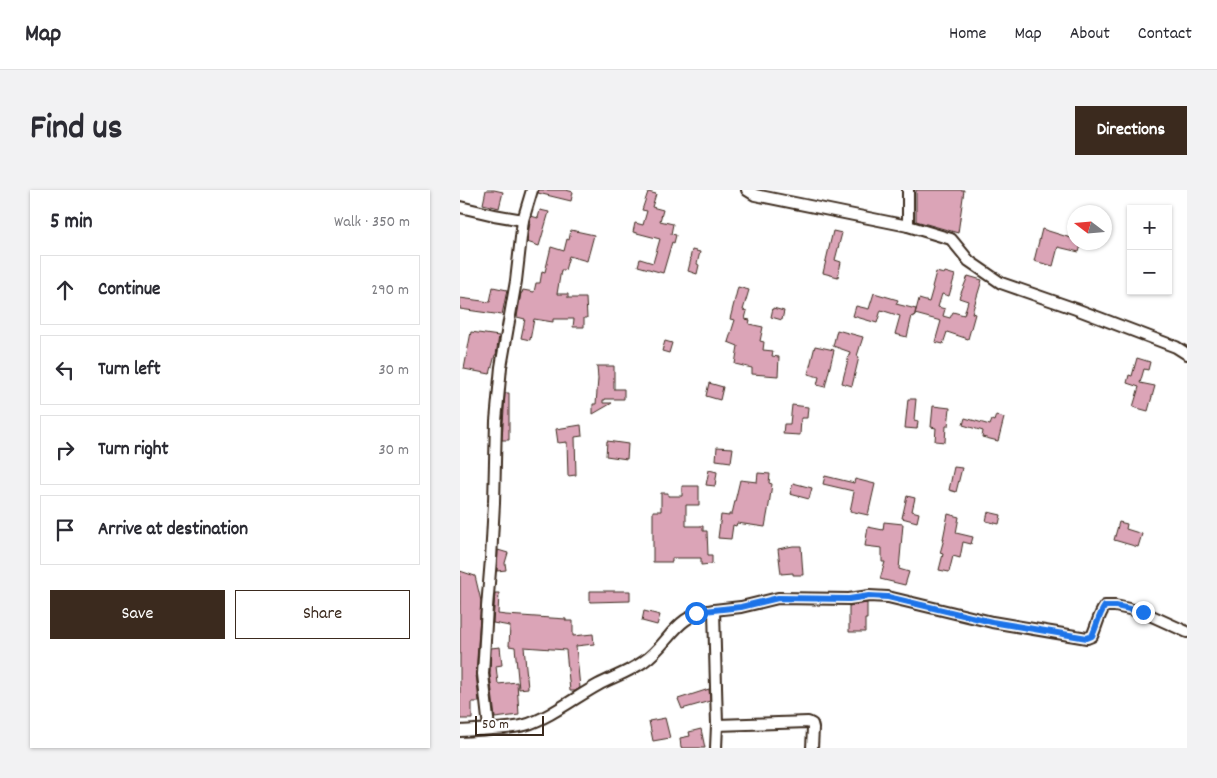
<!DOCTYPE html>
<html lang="en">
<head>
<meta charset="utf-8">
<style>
  body { margin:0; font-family:Dekko,sans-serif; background:#f2f2f3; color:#2b2b33 }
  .controls { position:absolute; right:15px; top:15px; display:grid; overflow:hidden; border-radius:0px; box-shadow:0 1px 4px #0004 }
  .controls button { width:45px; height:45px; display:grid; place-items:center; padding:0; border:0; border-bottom:1px solid #e1e1e2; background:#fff; color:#2b2b33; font:25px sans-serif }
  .compass { position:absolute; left:607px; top:15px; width:45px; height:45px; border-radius:50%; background:#fff; box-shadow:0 1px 4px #0004; rotate:286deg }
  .scale { position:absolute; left:15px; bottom:12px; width:69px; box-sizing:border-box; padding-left:5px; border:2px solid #3b2a1e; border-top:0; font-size:14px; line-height:18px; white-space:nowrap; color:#3b2a1e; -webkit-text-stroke:4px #fff; paint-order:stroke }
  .stop { position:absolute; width:15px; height:15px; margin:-11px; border:4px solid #1a73e8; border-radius:50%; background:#fff }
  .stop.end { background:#1a73e8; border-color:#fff; box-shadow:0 1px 5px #0008 }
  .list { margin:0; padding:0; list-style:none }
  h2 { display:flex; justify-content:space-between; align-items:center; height:65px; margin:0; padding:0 20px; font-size:21px }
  h2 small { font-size:16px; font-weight:400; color:#7c7c81 }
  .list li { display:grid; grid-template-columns:32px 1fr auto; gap:15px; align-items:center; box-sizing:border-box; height:70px; margin:0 10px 10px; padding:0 10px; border:1px solid #e1e1e2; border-radius:0px }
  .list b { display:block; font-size:19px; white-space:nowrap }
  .list em { font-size:16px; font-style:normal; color:#7c7c81 }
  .actions { display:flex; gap:10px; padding:15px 20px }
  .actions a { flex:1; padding:11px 0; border:1px solid #3b2a1e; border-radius:0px; text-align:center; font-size:18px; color:#3b2a1e }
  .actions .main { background:#3b2a1e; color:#fff }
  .icon { flex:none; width:28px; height:28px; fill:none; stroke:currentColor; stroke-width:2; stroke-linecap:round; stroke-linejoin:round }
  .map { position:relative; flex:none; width:727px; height:558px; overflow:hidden; border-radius:0px }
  header { display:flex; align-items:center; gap:30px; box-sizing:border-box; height:70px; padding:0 25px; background:#fff; border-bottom:1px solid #e1e1e2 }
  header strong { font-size:24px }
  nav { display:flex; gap:28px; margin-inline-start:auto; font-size:18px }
  .intro { display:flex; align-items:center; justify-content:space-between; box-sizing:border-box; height:120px; padding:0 30px }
  h1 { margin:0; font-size:35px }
  .button { padding:12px 22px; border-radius:0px; background:#3b2a1e; color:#fff; font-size:18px; font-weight:700 }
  main { display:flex; gap:30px; padding:0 30px }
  aside { flex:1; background:#fff; border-radius:0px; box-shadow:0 1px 4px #0004 }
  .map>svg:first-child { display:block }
</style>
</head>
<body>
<header>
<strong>Map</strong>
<nav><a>Home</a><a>Map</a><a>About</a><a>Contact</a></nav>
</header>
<div class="intro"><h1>Find us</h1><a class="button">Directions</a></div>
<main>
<aside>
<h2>5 min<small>Walk · 350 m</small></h2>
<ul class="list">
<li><svg class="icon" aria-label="ahead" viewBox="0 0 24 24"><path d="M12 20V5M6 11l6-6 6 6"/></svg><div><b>Continue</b></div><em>290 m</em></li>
<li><svg class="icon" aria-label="left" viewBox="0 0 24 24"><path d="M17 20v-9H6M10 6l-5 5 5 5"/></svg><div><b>Turn left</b></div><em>30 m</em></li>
<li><svg class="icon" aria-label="right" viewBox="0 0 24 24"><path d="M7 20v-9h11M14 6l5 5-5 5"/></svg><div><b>Turn right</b></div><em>30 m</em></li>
<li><svg class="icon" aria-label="arrive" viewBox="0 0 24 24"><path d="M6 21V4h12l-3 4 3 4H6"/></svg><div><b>Arrive at destination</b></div></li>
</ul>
<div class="actions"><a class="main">Save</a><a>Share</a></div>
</aside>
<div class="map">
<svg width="727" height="558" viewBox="0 0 727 558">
  <rect width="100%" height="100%" fill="#fff"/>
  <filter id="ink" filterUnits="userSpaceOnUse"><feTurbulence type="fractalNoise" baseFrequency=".02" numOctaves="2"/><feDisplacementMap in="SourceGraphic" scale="10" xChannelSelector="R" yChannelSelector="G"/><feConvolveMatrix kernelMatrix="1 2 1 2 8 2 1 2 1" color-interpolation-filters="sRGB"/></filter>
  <g filter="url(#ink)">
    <g fill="#dba4b7" stroke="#3b2a1e">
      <path d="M26 0H34L43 2 39 18 23 14Z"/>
      <path d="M79 0H106L113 2 111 11 78 3Z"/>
      <path d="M456 0H504L498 43 456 31Z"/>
      <path d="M188 2 196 4 192 17 203 20 200 31 213 34 211 44 216 45 214 53 212 52 203 83 178 76 180 69 193 73 200 49 173 42 175 33 183 35 187 21 182 20Z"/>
      <path d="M80 20 89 22 79 56 67 52 71 26 78 28Z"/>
      <path d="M582 39 614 49V52H622L619 62 598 57 593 76 574 71Z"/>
      <path d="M111 40 134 45 127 71 109 66 105 80H101L97 104H108V108H126L127 128H124V137H113L114 129H93V132L74 129 70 150 61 148 65 129 57 127 61 103H62L63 100 74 102 76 93H80L82 81 85 82 91 57 104 61 107 49 109 50Z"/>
      <path d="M373 41 382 43 375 70 381 72 378 87 363 83Z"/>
      <path d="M232 60 240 62 237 74 239 75 237 84 228 81 231 69 230 68Z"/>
      <path d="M476 82 484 84 485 82 495 85 489 106 482 104 478 117 485 119 483 126 490 128 493 122 504 125 508 111 499 108 508 86 522 90 512 123 515 124 508 149 487 142 483 154 475 152 481 131 455 124 459 109 469 112 473 98 472 97Z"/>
      <path d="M33 97 47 100 42 125 0 119V108L30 112Z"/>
      <path d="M278 97 289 100 283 120 287 121 285 129 290 130 289 134 303 137 300 151 304 152 303 160 313 161 312 166 319 167 318 186 292 184V178L275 174 278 156 268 152 275 130 270 129Z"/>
      <path d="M414 103 438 110 436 114 456 119 454 127 452 126 447 147 435 144 440 126 421 120 417 133 393 126 396 116 409 119Z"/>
      <path d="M313 118 324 121 322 130 311 127Z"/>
      <path d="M377 140 403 147 397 166 399 167 392 196 382 193 390 162 373 156Z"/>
      <path d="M11 142 39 146 36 165H35L30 184 4 179Z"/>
      <path d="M205 151 212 153 209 163 202 161Z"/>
      <path d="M355 156 374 160 365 197 357 195 359 187 348 184Z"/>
      <path d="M677 168 690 172 688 180 684 179 680 193 695 196 688 221 673 217 679 197 667 193 669 185 672 186Z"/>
      <path d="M137 176H154V199H164V209H145V210H143V213H152L133 224V214H136L138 189Z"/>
      <path d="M249 193 263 197 260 210 246 206Z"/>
      <path d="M45 203H49V250H42Z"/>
      <path d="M448 209H456L454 230 458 231 457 239 445 238Z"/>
      <path d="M332 215 348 217 347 228H341L340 245 323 244 324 234H330Z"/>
      <path d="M473 216 490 218 488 236H486L485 252 475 251 476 238 471 237Z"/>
      <path d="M536 225 544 228 538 251 522 247 523 241 503 235 505 228 530 235 532 230 534 231Z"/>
      <path d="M121 235 122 246 115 247 116 285 108 286 107 252 98 253 96 239Z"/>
      <path d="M147 251 168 254 167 269 146 266Z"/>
      <path d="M257 257 273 258 271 272 256 270Z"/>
      <path d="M494 277 502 278 496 302 489 300Z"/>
      <path d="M249 280 257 282 255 296 246 295Z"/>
      <path d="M298 283 310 284 309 293 312 294 309 315 305 337 277 333 276 336 273 335 271 349 258 348 261 325 269 326V324H272L280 290 297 292Z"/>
      <path d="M365 286 394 293 395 289 415 294 408 325 390 321 394 302 393 301 363 294Z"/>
      <path d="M333 293 352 298 349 309 330 304Z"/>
      <path d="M222 296H239V315H226V336H243V341H247L248 365H252V374L241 375V368H212V372H193V321H201V303H208V306H222Z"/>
      <path d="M447 306 455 308 452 321 459 323 457 332 442 328Z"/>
      <path d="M528 322 541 325 539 334 526 331Z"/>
      <path d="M488 324 499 327 496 343 513 347 511 354 503 352 500 368 493 366 489 382 479 380 483 364 480 363 484 349H483Z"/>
      <path d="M424 332 443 334 439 379 449 382 445 395 420 389 425 372H422V358L405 356 408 337 423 340Z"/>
      <path d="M659 332 667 334 666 339 682 344 678 357 654 350Z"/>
      <path d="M333 356H341L343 385H333V383L321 384 318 359Z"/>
      <path d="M38 360 48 363 45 373 46 380 37 381Z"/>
      <path d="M0 381 15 386 21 411 16 484 19 512H12V529H0Z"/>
      <path d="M130 401H170V411L130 412Z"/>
      <path d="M35 403H39L38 424 46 425 106 429V431H113V446L133 444 134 454 116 456 120 498 115 501H110L106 460 64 457 68 498 59 499 55 457 49 456 50 436 33 433Z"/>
      <path d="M407 413V429H405V442H389V416Z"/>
      <path d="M184 421 200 425 197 435 182 431Z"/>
      <path d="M40 457 42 475 36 476 38 494 57 492 59 525 35 528 30 484 31 458Z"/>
      <path d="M249 499 250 511 222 519 218 509Z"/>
      <path d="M205 528 210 548 193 551 189 531Z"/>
      <path d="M241 539 245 558H221L220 548 230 546 229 542Z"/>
    </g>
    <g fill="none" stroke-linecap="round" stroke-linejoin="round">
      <g stroke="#3b2a1e" stroke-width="14">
        <g id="minor">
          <path d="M287 0 295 5 448 36 491 49 509 71 541 93 616 119 716 157 727 164"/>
          <path d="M0 17 34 25 63 30"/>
          <path d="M448 36V0"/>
          <path d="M254 420 281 417 318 408 389 409 409 406 428 407 532 432 627 448 632 446C637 436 638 426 645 416H655L683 422 727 442"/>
          <path d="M257 535 348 532 352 534 353 538 352 558"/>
          <path d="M29 538 23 484 27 417 31 369 34 313 36 231 41 177 56 91 63 30 72 0"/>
          <path d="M0 541C20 539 46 540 65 535 89 528 116 507 138 495 153 487 169 482 183 472 211 453 214 424 254 420L257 535 256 558"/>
        </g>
      </g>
      <use href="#minor" stroke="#fff" stroke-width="10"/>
    </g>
  </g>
  <g fill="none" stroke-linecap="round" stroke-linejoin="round" filter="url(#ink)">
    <path stroke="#1a73e8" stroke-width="6" d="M236 423 244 421 281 417 318 408 389 409 409 406 428 407 532 432 627 448 632 446C637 436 638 426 645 416H656L683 422"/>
  </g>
</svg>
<div class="controls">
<button>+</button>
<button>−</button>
</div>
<svg class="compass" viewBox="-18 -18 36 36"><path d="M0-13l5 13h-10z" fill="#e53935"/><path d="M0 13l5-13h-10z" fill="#7c7c81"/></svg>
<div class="scale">50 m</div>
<div class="stop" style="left:236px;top:423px"></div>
<div class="stop end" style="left:683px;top:422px"></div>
</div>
</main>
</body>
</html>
